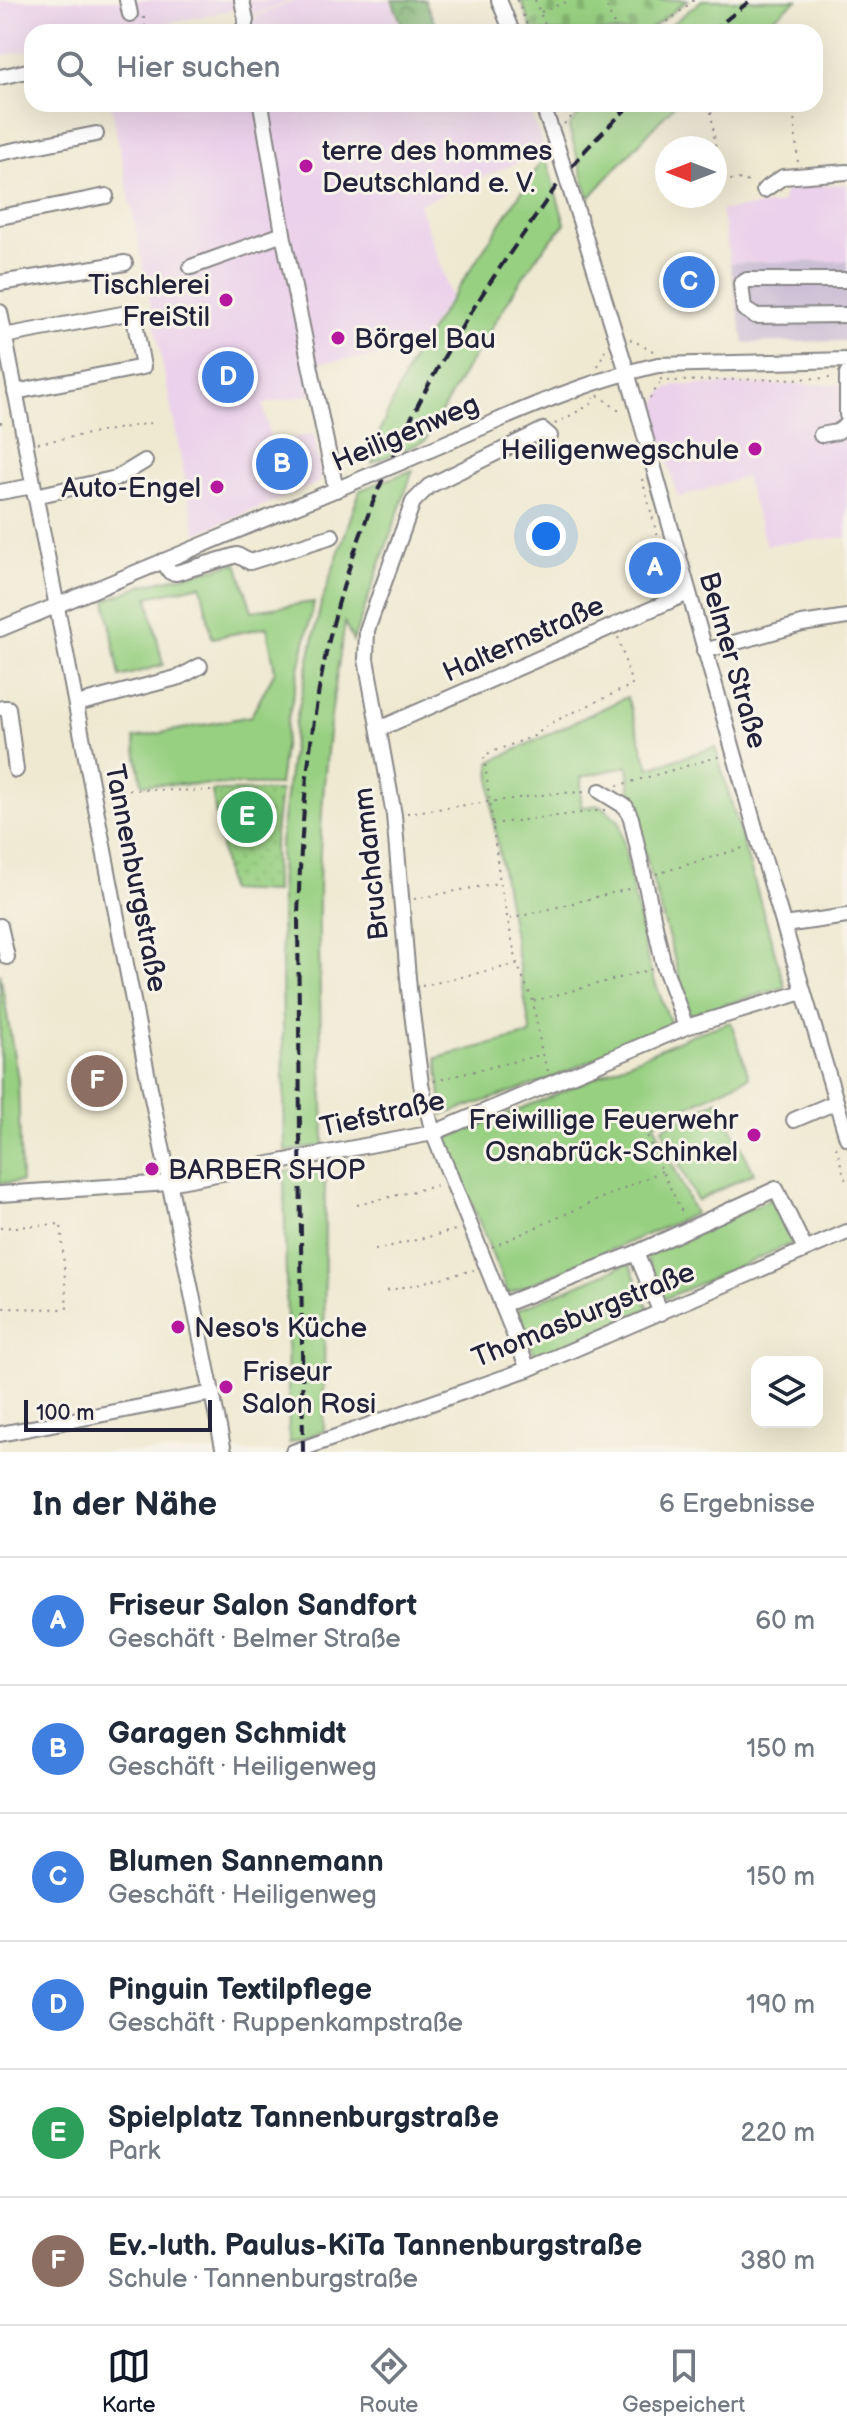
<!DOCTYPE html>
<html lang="de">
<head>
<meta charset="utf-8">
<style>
  body { margin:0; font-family:"Balsamiq Sans",sans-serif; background:#f6f6f7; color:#1f2937 }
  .controls { position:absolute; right:24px; bottom:24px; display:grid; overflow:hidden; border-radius:16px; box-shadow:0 8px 32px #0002 }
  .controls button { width:72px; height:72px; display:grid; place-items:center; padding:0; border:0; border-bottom:2px solid #e0e1e3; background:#fff; color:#1f2937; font:40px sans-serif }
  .compass { position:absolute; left:655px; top:136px; width:72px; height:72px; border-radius:50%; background:#fff; box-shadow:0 8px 32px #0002; rotate:270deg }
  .scale { position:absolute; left:24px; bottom:20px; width:188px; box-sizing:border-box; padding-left:8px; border:4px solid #22223b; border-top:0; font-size:22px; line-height:28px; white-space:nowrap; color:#22223b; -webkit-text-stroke:6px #f7f3e8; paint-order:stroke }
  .you { position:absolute; left:546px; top:536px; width:28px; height:28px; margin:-20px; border:6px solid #fff; border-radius:50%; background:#1a73e8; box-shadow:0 0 0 12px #1a73e833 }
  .badge { display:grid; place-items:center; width:52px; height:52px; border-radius:50%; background:#111827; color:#fff; font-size:26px; font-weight:700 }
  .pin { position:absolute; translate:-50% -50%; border:4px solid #fff; box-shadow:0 2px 8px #0006 }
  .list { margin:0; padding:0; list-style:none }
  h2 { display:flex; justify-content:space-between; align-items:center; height:104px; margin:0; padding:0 32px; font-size:34px }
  h2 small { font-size:26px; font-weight:400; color:#747a83 }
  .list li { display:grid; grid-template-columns:52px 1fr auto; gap:24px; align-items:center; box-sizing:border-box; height:128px; padding:0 32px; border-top:2px solid #e0e1e3 }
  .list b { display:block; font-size:30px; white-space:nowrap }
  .list p { margin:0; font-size:26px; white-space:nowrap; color:#747a83 }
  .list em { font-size:26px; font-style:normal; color:#747a83 }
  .icon { flex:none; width:44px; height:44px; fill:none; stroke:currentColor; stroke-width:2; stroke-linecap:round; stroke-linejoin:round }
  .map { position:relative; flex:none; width:847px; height:1452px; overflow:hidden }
  .search { position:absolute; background:#fff; box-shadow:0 8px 32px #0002; left:24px; right:24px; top:24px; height:88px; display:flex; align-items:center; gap:20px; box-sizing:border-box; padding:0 28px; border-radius:24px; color:#747a83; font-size:30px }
  .sheet { height:872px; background:#fff }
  nav { display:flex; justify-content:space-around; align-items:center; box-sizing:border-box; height:112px; border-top:2px solid #e0e1e3; background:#fff; font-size:22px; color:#747a83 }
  nav a { display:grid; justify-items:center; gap:4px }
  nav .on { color:#111827 }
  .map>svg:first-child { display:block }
</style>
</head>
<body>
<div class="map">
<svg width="847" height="1452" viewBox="0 0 847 1452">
  <defs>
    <pattern id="forest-crowns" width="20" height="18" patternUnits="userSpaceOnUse" patternTransform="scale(2)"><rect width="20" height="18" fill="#7ab270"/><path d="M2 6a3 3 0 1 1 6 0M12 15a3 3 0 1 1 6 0" fill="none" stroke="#64905d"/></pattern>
    <pattern id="cemetery-stones" width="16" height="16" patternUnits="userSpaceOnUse" patternTransform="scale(2)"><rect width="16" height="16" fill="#98d082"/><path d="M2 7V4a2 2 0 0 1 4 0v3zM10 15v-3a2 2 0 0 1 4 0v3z" fill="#83b271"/></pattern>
    <pattern id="park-dots" width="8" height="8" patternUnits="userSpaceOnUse" patternTransform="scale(2)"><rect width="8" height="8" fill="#98d082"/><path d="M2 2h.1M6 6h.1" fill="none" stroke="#83b271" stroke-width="1.8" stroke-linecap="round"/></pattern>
  </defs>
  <rect width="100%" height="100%" fill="#f7f3e8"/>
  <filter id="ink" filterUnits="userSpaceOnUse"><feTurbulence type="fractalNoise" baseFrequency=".0125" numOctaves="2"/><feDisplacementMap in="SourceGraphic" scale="16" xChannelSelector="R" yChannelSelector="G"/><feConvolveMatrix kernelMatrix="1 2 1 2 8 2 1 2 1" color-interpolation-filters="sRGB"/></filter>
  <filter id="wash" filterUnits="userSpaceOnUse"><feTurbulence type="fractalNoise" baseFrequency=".006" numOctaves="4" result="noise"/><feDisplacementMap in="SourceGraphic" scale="32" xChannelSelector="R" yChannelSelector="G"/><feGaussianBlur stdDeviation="1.8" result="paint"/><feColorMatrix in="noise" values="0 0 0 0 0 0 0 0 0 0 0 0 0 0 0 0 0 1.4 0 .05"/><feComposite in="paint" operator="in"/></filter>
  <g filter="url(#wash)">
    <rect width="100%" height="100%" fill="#efe9d1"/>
    <g fill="#ebd1eb">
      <path d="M0 0H292L256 15 233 10 123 32H32V50L0 56Z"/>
      <path d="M297 0H390L403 32H237L257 16Z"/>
      <path d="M111 104H527L545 151 419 204 451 296 412 354 321 362 325 392 263 404 271 442 314 434 322 481 196 534Z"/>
      <path d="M847 184V261L730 263 721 210 780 204 787 188Z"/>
      <path d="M847 384V537L766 545 745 477 678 498 656 421V405L662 392 674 385Z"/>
    </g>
    <path fill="#cbbfd5" d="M847 261V341L744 343 730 263Z"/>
    <g fill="#98d082" stroke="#5d795e" stroke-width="2">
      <path d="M702 0H797L754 32H662Z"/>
      <path d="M589 104H675L589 198 569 128 572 122Z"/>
      <path d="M545 156 565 224 539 254 521 280 464 372 425 441 372 463 381 428 413 357Z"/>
      <path d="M413 470 353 641 345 623C335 681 327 739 323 798 314 913 322 1030 324 1145L285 1152 280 844 295 725 321 604 360 490Z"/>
      <path d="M237 563 252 611 314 602 287 723 279 785 142 784 134 738 251 716 275 671 267 627 212 638 201 585 148 597 163 665 120 677 106 600 144 585Z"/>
      <path d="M627 697 649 768 715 747 785 987 690 1015 632 806 628 766 581 777V807L601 805 619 821 648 963 671 1025 545 1081 443 1115 437 1058 531 1034 493 818 490 762Z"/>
      <path d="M0 973 18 1080 21 1182 0 1183Z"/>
      <path d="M731 1022 749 1077 654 1123 695 1214 508 1294 446 1138 550 1097 691 1035Z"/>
      <path d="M718 1100 754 1173 697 1201 662 1128Z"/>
      <path d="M325 1166 324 1431 289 1443 284 1172Z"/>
      <path d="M771 1199 793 1243 664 1299 646 1256Z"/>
      <path d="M629 1263 649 1309 536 1358 517 1310Z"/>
    </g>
    <path fill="url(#forest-crowns)" stroke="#4e6a56" stroke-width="2" d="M392 0H425L438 32H405Z"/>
    <path fill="url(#cemetery-stones)" stroke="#5d795e" stroke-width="2" d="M521 0H688L647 32H533Z"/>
    <path fill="url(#park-dots)" stroke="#5d795e" stroke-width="2" d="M212 791H280L274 843 275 892 228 890Z"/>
  </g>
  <g filter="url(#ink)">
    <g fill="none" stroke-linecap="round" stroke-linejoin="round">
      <g stroke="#888686" stroke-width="18">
        <g id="minor">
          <path d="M127 0 130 14"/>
          <path d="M242 0 246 20 243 32"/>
          <path d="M499 0 512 32"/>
          <path d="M0 77 32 70"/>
          <path d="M261 104 284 239 336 490"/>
          <path d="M542 104 556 143"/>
          <path d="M0 153 96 134"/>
          <path d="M764 190 783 177 847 172"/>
          <path d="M577 211 627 372 759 842 847 1138"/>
          <path d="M0 217 106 196"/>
          <path d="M191 267 283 234"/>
          <path d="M847 280H747L741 284 744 309 755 316 847 315"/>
          <path d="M0 283 125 263"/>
          <path d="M0 312 147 1073 224 1452"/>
          <path d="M4 336 133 312 143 367 15 392"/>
          <path d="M847 374V415"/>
          <path d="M821 435 837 432 847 425"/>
          <path d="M411 458C491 424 573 384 658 365L847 360"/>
          <path d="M0 492 33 486"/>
          <path d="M35 496 117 478 145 461"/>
          <path d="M163 561 170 572 176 573 237 555 250 562 332 536"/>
          <path d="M0 629 366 477"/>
          <path d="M704 651 802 624 847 617"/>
          <path d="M77 704 180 677 200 666"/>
          <path d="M2 708H8L16 770"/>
          <path d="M379 729 688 593"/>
          <path d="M600 791 626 807 631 818 664 966 686 1027"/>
          <path d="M784 925 847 916"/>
          <path d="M0 926 7 957"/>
          <path d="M794 1120 836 1102"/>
          <path d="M0 1194 169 1183 433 1133 686 1027 803 992"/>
          <path d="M636 1253 661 1313"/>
          <path d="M502 1305 636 1253 776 1189 805 1249"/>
          <path d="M528 1369 433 1133 421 1084 409 989 394 815 366 659 367 630 413 502 429 486 543 430 550 436"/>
          <path d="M0 1434 213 1393"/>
          <path d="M293 1452 528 1369 847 1232"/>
        </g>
      </g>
      <g stroke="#888686" stroke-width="2" stroke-dasharray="2 6" stroke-linecap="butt">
        <path d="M517 0 530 32"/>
        <path d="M535 0 548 32"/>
        <path d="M604 0 617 32"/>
        <path d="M541 12 570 0"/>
        <path d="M144 17 146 32"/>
        <path d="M655 32 694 0"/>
        <path d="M710 104 720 181 742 179 752 184"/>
        <path d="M793 104 798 163"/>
        <path d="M564 124 585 104"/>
        <path d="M630 339 653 351"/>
        <path d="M598 366 605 350"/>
        <path d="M660 379 670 381 834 378"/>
        <path d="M598 395 618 410 622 409"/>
        <path d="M650 398 662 380"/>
        <path d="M0 423 7 422"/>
        <path d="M555 424 593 403 594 397"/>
        <path d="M38 443 156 422"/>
        <path d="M642 479 671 585"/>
        <path d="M617 786 721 756"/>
        <path d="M105 789 212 791"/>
        <path d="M407 813 556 793 588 792"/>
        <path d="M492 824 605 810"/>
        <path d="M656 874 746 847"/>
        <path d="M414 899 498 883"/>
        <path d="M510 919 632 888"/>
        <path d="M422 986 517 964"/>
        <path d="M534 1001 652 969"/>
        <path d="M548 1071 542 1054 533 1001 517 964 500 883 484 755 534 736 553 722 632 685 618 637"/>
        <path d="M434 1081 540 1055"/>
        <path d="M644 1129 662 1171 684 1216"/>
        <path d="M836 1147 847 1185"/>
        <path d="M357 1205 439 1185"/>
        <path d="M0 1228 61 1224 67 1309 0 1308"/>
        <path d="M492 1247 662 1171"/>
        <path d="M375 1250 456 1230"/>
        <path d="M387 1291 474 1270"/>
      </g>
      <use href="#minor" stroke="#fff" stroke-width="14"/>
      <g stroke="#22223b" stroke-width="4" stroke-dasharray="12 6" stroke-linecap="butt">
        <path d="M711 32 751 0"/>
        <path d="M303 1452 298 916C301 831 307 747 324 663 356 506 434 358 527 229 542 207 556 185 573 165 590 143 612 124 631 104"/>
      </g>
      <g stroke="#888686" stroke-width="18" stroke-linecap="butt">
        <g id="minor-bridge">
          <path d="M556 143 577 211"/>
          <path d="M366 477 411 458"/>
        </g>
      </g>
      <use href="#minor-bridge" stroke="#fff" stroke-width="14"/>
    </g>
  </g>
  <g fill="#b5179e" stroke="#f7f3e8" stroke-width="3">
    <circle cx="306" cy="166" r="8"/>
    <circle cx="226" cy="300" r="8"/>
    <circle cx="338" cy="338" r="8"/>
    <circle cx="755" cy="449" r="8"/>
    <circle cx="217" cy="487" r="8"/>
    <circle cx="754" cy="1135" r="8"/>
    <circle cx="152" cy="1169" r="8"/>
    <circle cx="178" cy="1327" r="8"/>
    <circle cx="226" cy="1387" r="8"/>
  </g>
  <g text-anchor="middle" stroke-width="6" stroke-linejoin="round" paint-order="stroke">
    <g font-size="28" fill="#22223b" stroke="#f7f3e8" text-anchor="start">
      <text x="322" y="160">terre des hommes<tspan x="322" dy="32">Deutschland e. V.</tspan></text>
      <text x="210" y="294" text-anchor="end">Tischlerei<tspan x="210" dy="32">FreiStil</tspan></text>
      <text x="354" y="348">Börgel Bau</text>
      <text x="739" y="459" text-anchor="end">Heiligenwegschule</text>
      <text x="201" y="497" text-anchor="end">Auto-Engel</text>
      <text x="738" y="1129" text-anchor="end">Freiwillige Feuerwehr<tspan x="738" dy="32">Osnabrück-Schinkel</tspan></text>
      <text x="168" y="1179">BARBER SHOP</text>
      <text x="194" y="1337">Neso's Küche</text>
      <text x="242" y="1381">Friseur<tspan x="242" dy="32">Salon Rosi</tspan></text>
    </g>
    <g font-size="28" fill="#22223b" stroke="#f7f3e8">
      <text transform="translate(405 432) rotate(-23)" y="10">Heiligenweg</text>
      <text transform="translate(523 638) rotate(-24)" y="10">Halternstraße</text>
      <text transform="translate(734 660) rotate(74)" y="10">Belmer Straße</text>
      <text transform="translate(370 864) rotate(-96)" y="10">Bruchdamm</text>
      <text transform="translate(137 878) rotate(79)" y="10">Tannenburgstraße</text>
      <text transform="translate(382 1113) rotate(-13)" y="10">Tiefstraße</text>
      <text transform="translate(583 1314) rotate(-22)" y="10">Thomasburgstraße</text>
    </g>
  </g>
</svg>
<div class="controls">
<button><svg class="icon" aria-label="layers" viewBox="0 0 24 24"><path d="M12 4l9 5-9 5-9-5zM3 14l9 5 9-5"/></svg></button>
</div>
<svg class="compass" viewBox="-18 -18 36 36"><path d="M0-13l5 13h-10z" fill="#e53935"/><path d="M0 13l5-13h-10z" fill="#747a83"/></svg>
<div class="scale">100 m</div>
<div class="you"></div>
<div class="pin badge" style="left:655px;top:568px;background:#3f7fe0">A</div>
<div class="pin badge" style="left:282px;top:464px;background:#3f7fe0">B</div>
<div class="pin badge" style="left:689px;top:282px;background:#3f7fe0">C</div>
<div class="pin badge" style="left:228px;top:377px;background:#3f7fe0">D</div>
<div class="pin badge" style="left:247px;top:817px;background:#2e9e5b">E</div>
<div class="pin badge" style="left:97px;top:1081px;background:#8d6e63">F</div>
<div class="search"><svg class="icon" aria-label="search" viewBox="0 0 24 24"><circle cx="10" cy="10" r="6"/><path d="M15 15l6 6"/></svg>Hier suchen</div>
</div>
<section class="sheet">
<h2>In der Nähe<small>6 Ergebnisse</small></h2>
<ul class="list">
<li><span class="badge" style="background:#3f7fe0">A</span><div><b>Friseur Salon Sandfort</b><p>Geschäft · Belmer Straße</p></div><em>60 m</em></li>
<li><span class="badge" style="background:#3f7fe0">B</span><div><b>Garagen Schmidt</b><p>Geschäft · Heiligenweg</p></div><em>150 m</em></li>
<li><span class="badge" style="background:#3f7fe0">C</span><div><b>Blumen Sannemann</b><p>Geschäft · Heiligenweg</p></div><em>150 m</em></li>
<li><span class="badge" style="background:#3f7fe0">D</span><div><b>Pinguin Textilpflege</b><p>Geschäft · Ruppenkampstraße</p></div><em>190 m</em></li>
<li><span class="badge" style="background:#2e9e5b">E</span><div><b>Spielplatz Tannenburgstraße</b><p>Park</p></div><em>220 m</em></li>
<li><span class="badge" style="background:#8d6e63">F</span><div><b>Ev.-luth. Paulus-KiTa Tannenburgstraße</b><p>Schule · Tannenburgstraße</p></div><em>380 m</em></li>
</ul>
</section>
<nav>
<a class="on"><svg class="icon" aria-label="map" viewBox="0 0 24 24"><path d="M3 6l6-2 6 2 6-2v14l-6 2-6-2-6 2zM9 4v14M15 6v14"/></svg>Karte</a>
<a><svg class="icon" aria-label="directions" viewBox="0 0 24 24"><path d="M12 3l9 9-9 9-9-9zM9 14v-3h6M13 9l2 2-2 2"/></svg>Route</a>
<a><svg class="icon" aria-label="saved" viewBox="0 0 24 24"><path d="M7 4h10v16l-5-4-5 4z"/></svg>Gespeichert</a>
</nav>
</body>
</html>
